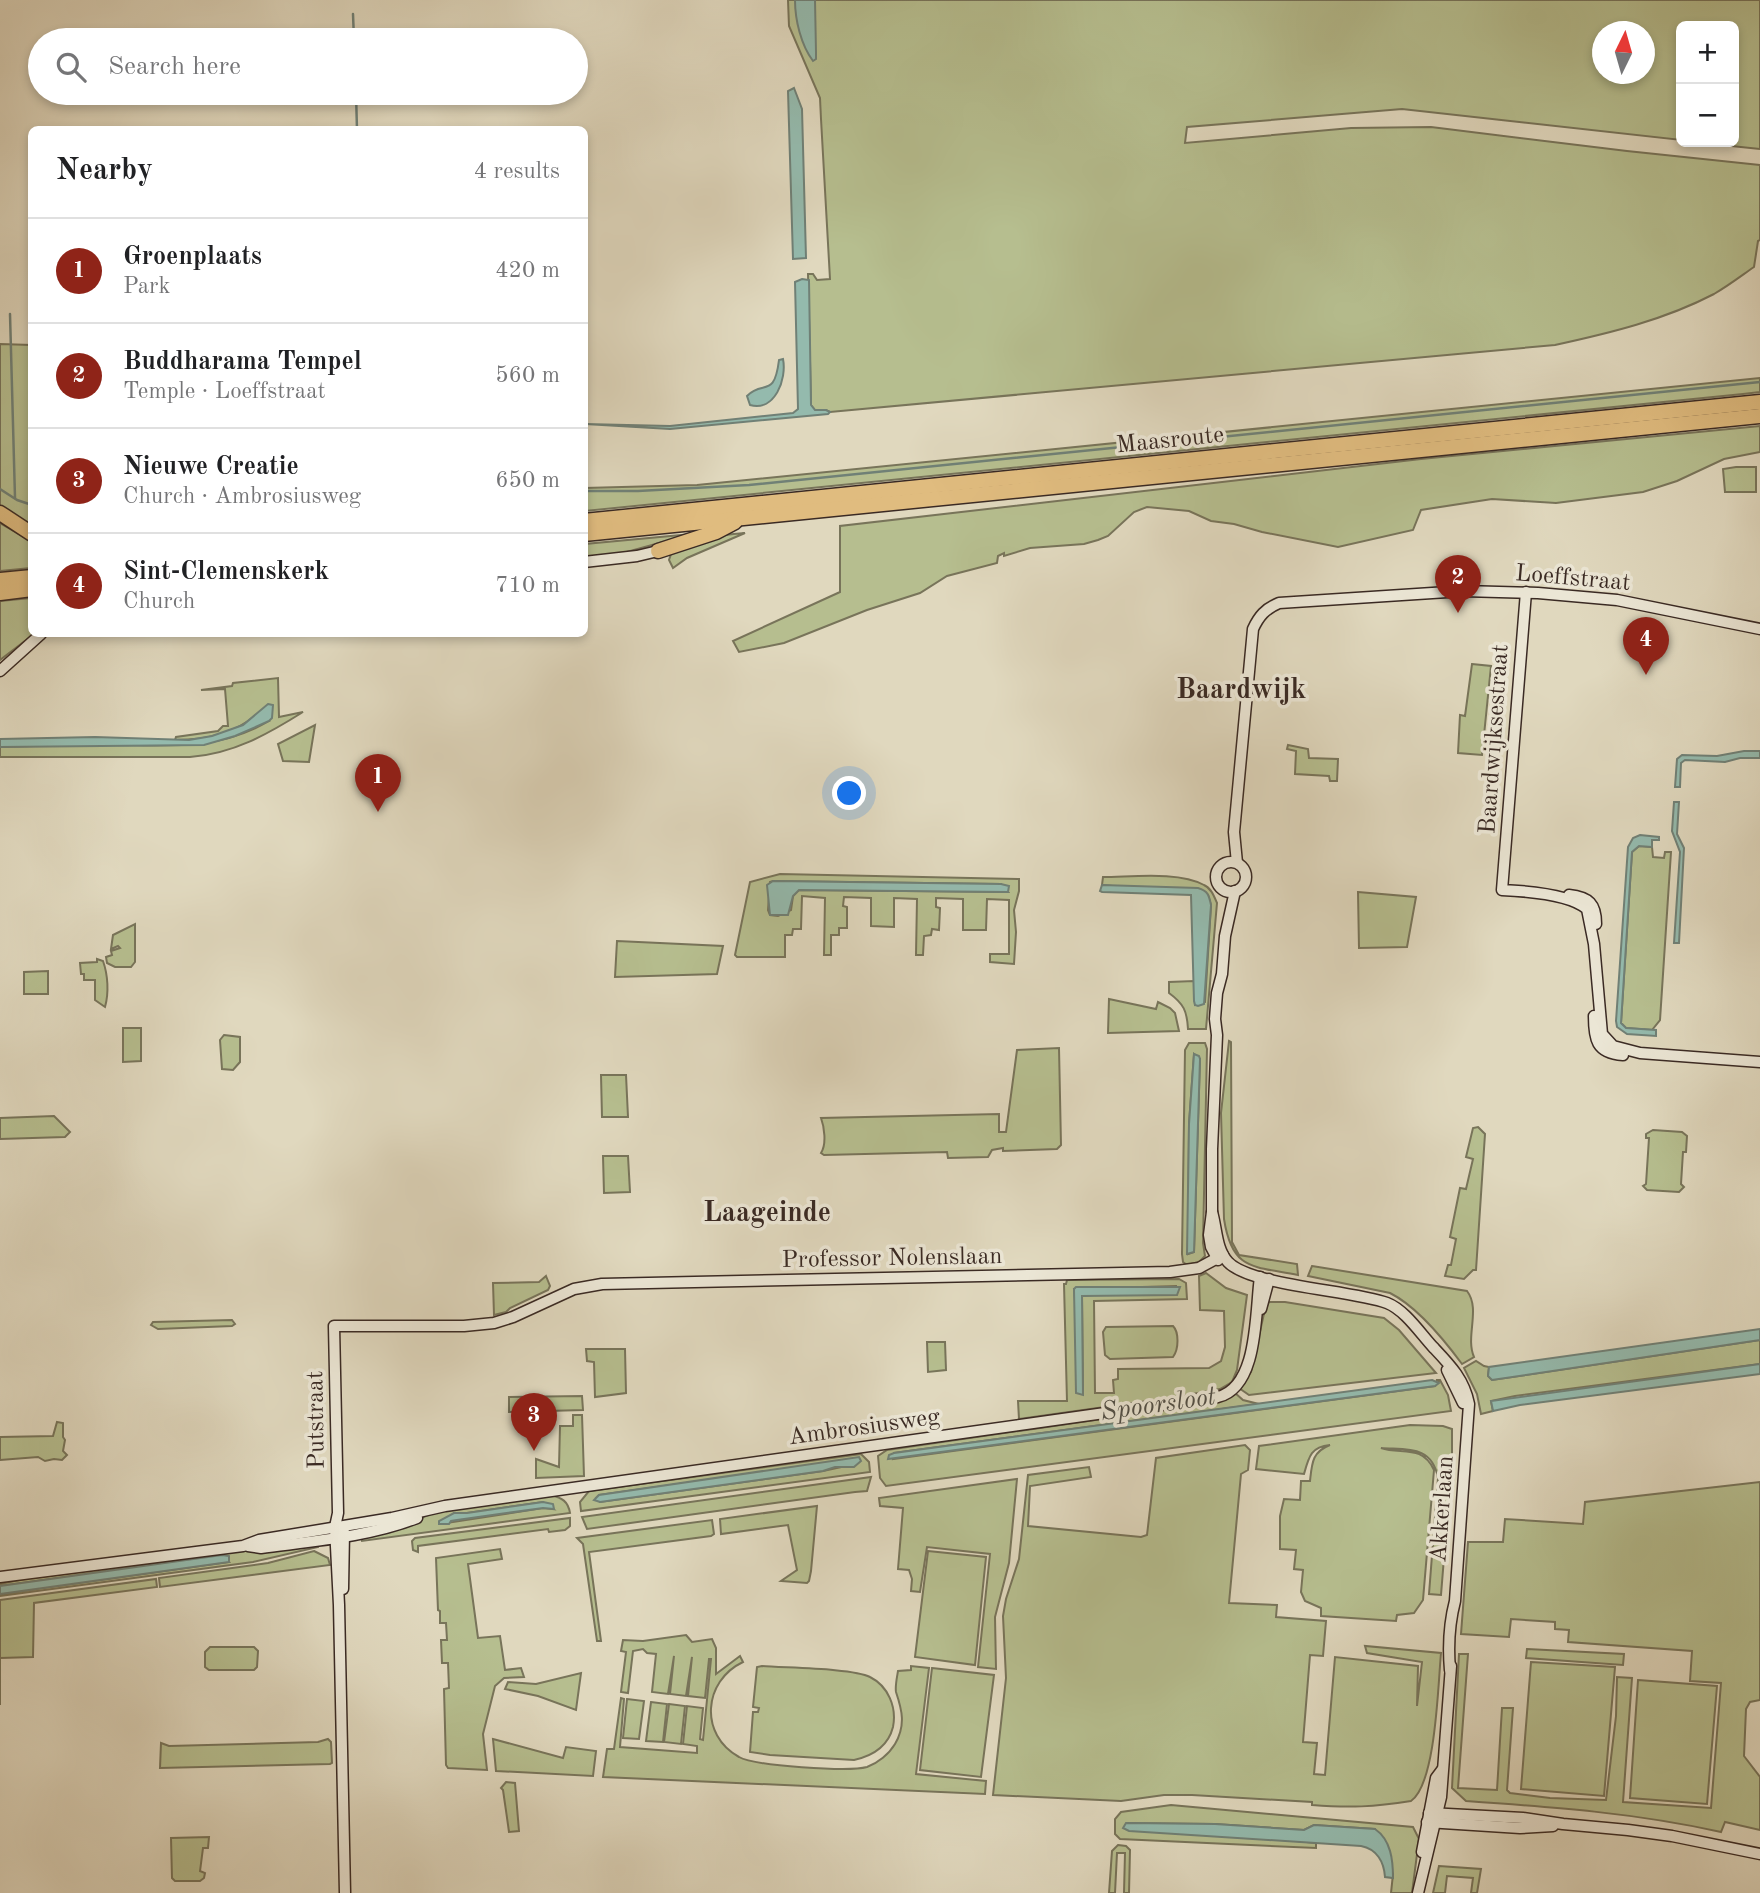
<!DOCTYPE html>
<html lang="en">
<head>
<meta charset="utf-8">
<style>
  body { margin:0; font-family:"Old Standard TT",serif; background:#f2f2f2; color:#202124 }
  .controls { position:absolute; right:21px; top:21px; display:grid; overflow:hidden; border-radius:10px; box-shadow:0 4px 10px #0003 }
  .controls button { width:63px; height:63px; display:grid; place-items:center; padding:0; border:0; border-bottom:2px solid #e0e0e0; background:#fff; color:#202124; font:35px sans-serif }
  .compass { position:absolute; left:1592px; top:21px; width:63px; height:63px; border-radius:50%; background:#fff; box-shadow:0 4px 10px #0003; rotate:5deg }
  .you { position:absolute; left:850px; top:794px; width:24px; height:24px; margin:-18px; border:5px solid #fff; border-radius:50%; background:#1a73e8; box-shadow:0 0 0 10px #1a73e833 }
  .badge { display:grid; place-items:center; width:46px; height:46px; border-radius:50%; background:#8f2418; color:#fff; font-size:23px; font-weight:700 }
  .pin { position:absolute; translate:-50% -58px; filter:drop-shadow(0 2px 4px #0008) }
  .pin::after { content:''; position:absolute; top:37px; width:24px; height:21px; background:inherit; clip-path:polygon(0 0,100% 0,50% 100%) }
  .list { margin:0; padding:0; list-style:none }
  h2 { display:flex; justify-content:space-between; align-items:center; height:91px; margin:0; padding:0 28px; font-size:30px }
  h2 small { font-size:23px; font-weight:400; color:#757577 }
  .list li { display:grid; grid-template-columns:46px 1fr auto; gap:21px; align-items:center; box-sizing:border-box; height:105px; padding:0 28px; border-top:2px solid #e0e0e0 }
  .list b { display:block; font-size:26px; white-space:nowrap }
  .list p { margin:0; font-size:23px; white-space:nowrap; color:#757577 }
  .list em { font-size:23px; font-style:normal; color:#757577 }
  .icon { flex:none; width:38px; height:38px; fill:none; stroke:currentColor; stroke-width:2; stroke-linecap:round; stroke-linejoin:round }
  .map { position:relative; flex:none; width:1760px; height:1893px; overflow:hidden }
  .search { position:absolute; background:#fff; box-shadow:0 4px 10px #0003; left:28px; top:28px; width:560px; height:77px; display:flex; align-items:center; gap:18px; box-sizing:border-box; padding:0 24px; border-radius:38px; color:#757577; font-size:26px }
  .panel { position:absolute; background:#fff; box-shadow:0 4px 10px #0003; left:28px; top:126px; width:560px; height:511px; border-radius:10px }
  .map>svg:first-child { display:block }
</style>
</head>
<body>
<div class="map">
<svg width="1760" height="1893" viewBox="0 0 1760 1893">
  <rect width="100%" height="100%" fill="#e0d8be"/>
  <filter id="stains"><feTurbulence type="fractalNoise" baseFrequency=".00286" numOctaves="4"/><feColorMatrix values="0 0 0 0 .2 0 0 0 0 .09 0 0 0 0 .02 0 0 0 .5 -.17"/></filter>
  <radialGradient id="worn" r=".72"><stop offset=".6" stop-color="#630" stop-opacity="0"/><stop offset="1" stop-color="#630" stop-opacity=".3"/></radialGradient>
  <g fill="#b6be8f" stroke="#78745a" stroke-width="2" fill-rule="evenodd">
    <path d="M788 0H1760V149L1693 142H1734V26H1681V140L1402 109 1187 127 1185 143 1351 128 1431 127 1627 151 1760 165V240L1758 241 1754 267C1741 276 1728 286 1714 294 1664 320 1610 333 1555 345L830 412 826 410H815L811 405 808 274H813L817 280 830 279 821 119 820 98 789 26ZM1602 32H1644V74H1602Z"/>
    <path d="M0 344 31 345V529L0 508Z"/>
    <path d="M1760 378V392L1743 394 585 511V488L697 485Z"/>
    <path d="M1760 426V452L1724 459 1677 481 1643 492 1556 503 1492 499 1421 510 1413 530 1338 547 1262 532 1234 524 1211 521 1189 511 1147 507 1134 512 1108 536 1098 540 1084 544 1030 548 1004 556V553L998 556 997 563 947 576 920 593 867 610 784 643 739 652 733 641 840 592V526L1421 459Z"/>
    <path d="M1736 467H1756V492H1725L1723 469Z"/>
    <path d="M0 523 31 541V568L0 571Z"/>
    <path d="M745 533 687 558 673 568 669 560 671 554C690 539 720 535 745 533Z"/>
    <path d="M692 534 623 553 585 558V544Z"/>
    <path d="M31 598 32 634H34L0 660V601Z"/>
    <path d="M1472 664 1491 666 1482 755 1458 753 1460 715 1465 716Z"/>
    <path d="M278 678 279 717 303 712C268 734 233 754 190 757H0V747C36 746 72 745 107 745 165 745 216 752 269 721L256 715C234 734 204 740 175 740L176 737 218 731 223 726H228L225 689 201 690 232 686 233 683Z"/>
    <path d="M315 725 309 762 283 761 278 744Z"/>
    <path d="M1288 745 1308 749 1309 758 1338 759 1337 781H1330L1329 776 1295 774 1296 751 1287 749Z"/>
    <path d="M1639 846 1652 847 1653 857 1664 858 1665 852H1671L1660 1020 1652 1030 1626 1028 1621 1023 1632 852Z"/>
    <path d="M780 874 1019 879V891L1014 910 1016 932 1014 964 990 962V954H1009V900L987 899 986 930H963V899L936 898V907L940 908 939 930 932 929 931 935 924 936 923 955H916L917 899 894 898V927L871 926V898L844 897 843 906 847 907V928H839V935H831V955H824L825 898 802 896 801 929H793L792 935H785V957H737L735 955 750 882ZM773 881 1001 884 1008 892 799 890 793 896 791 910 778 916 770 915 768 910 770 882Z"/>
    <path d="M1103 877C1131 877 1179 871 1204 885 1211 888 1214 896 1217 903L1206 1029H1188C1187 1011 1184 1004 1169 993V982L1194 981 1195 1005 1205 1002 1211 905 1208 895 1102 885Z"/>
    <path d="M1358 892 1416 897 1407 947 1359 948Z"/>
    <path d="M135 924V962L131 967H115L107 963 106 957 112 955 111 951 120 948 118 946 111 949 113 935Z"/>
    <path d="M617 941 723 946 717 974 615 977Z"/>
    <path d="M97 959 103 961C108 975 109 993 105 1007L95 1000V980H84V974H81L80 963 97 962Z"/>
    <path d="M48 971V994H24V972Z"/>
    <path d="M1109 999 1156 1009 1158 1002 1170 1008 1175 1013 1179 1031 1108 1033Z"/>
    <path d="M123 1028H141V1061L123 1062Z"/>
    <path d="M224 1035 240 1037V1062L233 1070 222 1069 220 1040Z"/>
    <path d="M1229 1041 1231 1042 1232 1242 1239 1255 1297 1264 1298 1275C1253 1266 1232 1271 1224 1219L1221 1113Z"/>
    <path d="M1189 1043H1205L1207 1049 1203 1243 1205 1256 1199 1262 1187 1265 1183 1262 1182 1254 1185 1050ZM1194 1054 1200 1059 1194 1252 1188 1254 1189 1124Z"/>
    <path d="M1059 1048 1061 1145 1057 1149 1003 1151V1148L992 1150 988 1157 948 1158 947 1152 824 1155 821 1153C827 1144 824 1126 821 1118L999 1114V1132H1006L1017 1050Z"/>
    <path d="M601 1075H626L628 1117H602Z"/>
    <path d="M54 1116 70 1132 65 1137 0 1139V1118Z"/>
    <path d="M1478 1127 1485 1134 1476 1270H1473L1464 1279 1445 1276 1448 1265H1451L1456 1239 1450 1237 1460 1188 1466 1189 1473 1159 1466 1157 1473 1128Z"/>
    <path d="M1653 1130 1682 1132 1687 1136 1686 1152H1683L1681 1184 1684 1187 1679 1192 1647 1190 1643 1186 1646 1184 1649 1138H1646V1134Z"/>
    <path d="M603 1156H628L630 1192 604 1193Z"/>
    <path d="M1312 1266 1467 1291C1481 1309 1465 1337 1474 1357L1462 1364C1445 1341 1416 1306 1390 1293L1308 1276Z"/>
    <path d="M1206 1273 1226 1288 1247 1295 1237 1370 1232 1382 1220 1389 1176 1397 1019 1419 1018 1401H1067L1064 1284H1066L1067 1280 1179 1279 1186 1283 1187 1299 1094 1301 1095 1393H1114L1113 1380 1118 1379V1369L1209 1368 1221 1361 1225 1347 1224 1311 1200 1310 1199 1276ZM1177 1286 1082 1296 1083 1395 1074 1289Z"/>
    <path d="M546 1276 550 1286 548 1290 510 1308 506 1312 494 1315 493 1283 539 1282Z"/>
    <path d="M1269 1302H1285L1384 1318 1399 1330 1436 1373 1249 1395 1239 1388 1251 1372 1265 1309Z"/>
    <path d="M232 1320 235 1324 232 1326 158 1329 151 1325 153 1322Z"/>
    <path d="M1173 1326C1179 1332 1179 1349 1173 1357L1110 1359 1105 1355 1103 1332 1106 1327Z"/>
    <path d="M1760 1340V1364L1515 1396 1491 1401 1493 1411 1481 1414 1477 1394 1464 1368 1476 1361 1484 1366 1489 1367 1488 1376 1492 1380Z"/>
    <path d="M927 1342H945L946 1370 928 1372Z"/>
    <path d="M586 1349H625L626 1393 595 1397 594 1362 587 1361Z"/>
    <path d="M1436 1380H1440L1448 1395 1451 1411 886 1486 880 1478 878 1456 887 1450 1178 1408 1226 1399 1234 1392 1243 1400 1259 1404 894 1453 893 1459 1435 1386 1439 1381Z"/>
    <path d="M582 1396 583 1410 509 1412V1397Z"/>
    <path d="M573 1415H582L584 1476 536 1478V1459L559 1467 560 1426H573Z"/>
    <path d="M57 1422 63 1423V1437L65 1440 63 1451 67 1455 62 1460 54 1459 45 1461 38 1457 0 1460V1437L53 1436Z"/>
    <path d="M1410 1425 1443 1426 1452 1429V1458L1441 1595 1429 1594 1438 1478C1432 1445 1407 1450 1381 1448 1401 1455 1422 1444 1434 1470L1423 1600 1414 1613 1397 1615 1396 1621 1321 1616V1608L1305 1601 1301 1592 1303 1570 1294 1569 1296 1550 1280 1549V1516L1284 1499 1300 1500 1301 1481H1310C1312 1463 1312 1452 1330 1445 1311 1447 1309 1456 1304 1474L1256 1469 1259 1446Z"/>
    <path d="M1245 1445 1250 1450 1248 1470 1241 1474 1229 1603 1277 1605 1276 1617 1326 1621 1323 1656 1310 1655 1303 1742 1317 1743 1314 1774 1325 1775 1335 1657 1418 1666 1417 1706 1422 1662 1367 1653 1365 1646 1441 1653C1438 1684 1436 1784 1411 1801 1374 1807 1349 1808 1312 1805V1802L1192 1795H1164L1121 1801 993 1795 1006 1678 1003 1616 1006 1599 1019 1559 1028 1475 1089 1467 1091 1477 1030 1486 1028 1526 1141 1537 1147 1535 1156 1458Z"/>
    <path d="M861 1454 869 1462 870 1472 581 1511 580 1502 589 1491ZM845 1461 841 1467 823 1471 600 1502 596 1498 599 1495Z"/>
    <path d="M871 1477 867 1491 855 1492 587 1529 582 1517Z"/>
    <path d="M1017 1479 1009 1563 995 1617 996 1669 978 1667 990 1554 927 1547 920 1592 911 1591 912 1579 909 1570 898 1569 903 1508 880 1506 879 1498Z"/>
    <path d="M1760 1482V1700L1750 1702 1746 1709 1744 1756 1760 1777V1830L1725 1822 1721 1832C1636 1813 1553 1807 1466 1801L1452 1788 1459 1654H1468L1458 1788 1497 1790 1502 1708H1513L1507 1790 1510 1793 1550 1798 1606 1800 1616 1716 1617 1677 1632 1678 1623 1802 1711 1808 1721 1683 1690 1681 1692 1651 1568 1642 1569 1630 1555 1629V1622L1511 1619 1509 1637 1461 1634 1468 1542H1503L1505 1519 1583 1524 1585 1502Z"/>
    <path d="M551 1495C562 1498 568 1501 570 1513L362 1541 361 1536 395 1529 433 1513 449 1510ZM543 1502 553 1509 543 1508 447 1523 454 1513H467Z"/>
    <path d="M817 1506 811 1571 809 1581 807 1583 781 1581 797 1570 788 1525 721 1534 720 1519Z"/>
    <path d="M570 1518V1526L565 1530 549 1532 548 1529 418 1546V1552L413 1550 412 1541 415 1538Z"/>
    <path d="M712 1520 714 1534 711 1536 589 1552 601 1641H597L583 1544 577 1538Z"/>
    <path d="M318 1544V1547L253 1562 0 1596V1594L229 1562 222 1555 0 1586V1584L29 1578 240 1550Z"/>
    <path d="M500 1549 502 1559 468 1564 478 1638 500 1636 505 1670 521 1668 524 1677 504 1678 495 1686 483 1734 487 1770 448 1768 446 1765 444 1689 449 1688 448 1663H442L441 1640H447L446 1623H440V1611L438 1610 436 1558Z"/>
    <path d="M314 1551 328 1558 330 1565 160 1587 159 1578 268 1563Z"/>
    <path d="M928 1551 986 1557 975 1665 915 1657Z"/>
    <path d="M156 1579 157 1587 34 1603 33 1657 0 1658V1705V1600Z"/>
    <path d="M686 1635 692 1642 712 1639 716 1648V1674L740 1656 743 1662C703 1681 699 1735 739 1757 754 1766 849 1772 867 1767 878 1763 889 1754 895 1744 906 1725 902 1710 896 1692 895 1686 897 1677 898 1671L911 1670V1666L929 1668 916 1774 986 1781 985 1794 603 1777 607 1749H614L621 1698 624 1699 620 1747 697 1753V1746L683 1744 687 1706 703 1708 700 1739 703 1740 711 1659H709L705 1698 688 1696 692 1657 686 1696 670 1694 674 1656 668 1694 652 1692 656 1654 647 1653 643 1649 633 1651 628 1693 621 1692 626 1652 621 1651 623 1640 643 1641Z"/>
    <path d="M210 1647H254L258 1651 257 1667 254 1670H209L205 1667V1652Z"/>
    <path d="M1527 1649 1624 1654 1623 1665 1526 1658Z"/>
    <path d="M1531 1662 1615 1667 1604 1796 1521 1789Z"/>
    <path d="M762 1666C784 1668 853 1668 870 1677 888 1686 897 1707 893 1727 888 1747 872 1756 854 1760L770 1755 750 1752 753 1712H758L759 1708 753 1707 757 1667Z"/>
    <path d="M932 1668 994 1675 981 1777 920 1770Z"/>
    <path d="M581 1673 576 1710 538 1696 505 1689 508 1682 536 1684Z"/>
    <path d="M1638 1680 1717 1686 1707 1804 1630 1798Z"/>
    <path d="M627 1699 644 1701 639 1739 623 1738Z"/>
    <path d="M651 1702 667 1704 663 1742 646 1741Z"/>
    <path d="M669 1704 685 1706 681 1744 664 1742Z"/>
    <path d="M328 1739 331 1742 332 1763 330 1764 160 1768 161 1743 169 1746 318 1742Z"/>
    <path d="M493 1739 563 1758 566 1747 596 1751 593 1776 496 1771Z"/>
    <path d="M506 1782 515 1783 519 1831 509 1832C507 1817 505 1804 503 1790L501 1788Z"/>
    <path d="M1171 1805 1413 1827 1419 1839 1412 1893H1391L1393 1874 1375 1829 1314 1825 1304 1830 1215 1824 1127 1823 1316 1843V1848L1120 1839 1115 1834V1819L1121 1812Z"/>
    <path d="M209 1837 208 1848H203L200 1871 205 1873 204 1878 200 1881H175L172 1878 171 1838Z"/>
    <path d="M1118 1845 1126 1846 1130 1850 1129 1893H1124L1125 1853H1117L1115 1893H1109L1112 1851Z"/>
    <path d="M1439 1866 1481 1869 1477 1893H1471L1473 1878 1447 1876 1445 1893H1433Z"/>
  </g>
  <g fill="#94baad" stroke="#708076" stroke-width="2">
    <path d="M795 0H815L816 52V59L813 61C801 45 795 20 795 0Z"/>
    <path d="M794 88 802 109 806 258 793 259 788 91Z"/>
    <path d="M802 279 809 280 811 405 815 410H826L830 412 828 414 670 429 585 424 670 426 793 413 798 409 795 282Z"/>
    <path d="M783 359C787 379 775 412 750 405L747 396C763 379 774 400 779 360Z"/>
    <path d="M268 704 273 705 272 718 269 721 235 736 204 745 0 747V739L95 737 189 740 212 736 243 725Z"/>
    <path d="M1744 751H1760V758H1740L1725 762 1685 760 1681 763 1680 787H1675L1677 759 1682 755 1717 756Z"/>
    <path d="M1674 802H1679L1677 834 1684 848 1679 943H1674L1680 852 1672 831Z"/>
    <path d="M1640 835 1659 837V840H1652V847L1639 846 1632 852 1621 1023 1626 1028 1656 1030V1036L1627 1034 1617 1027 1616 1021 1628 847 1633 838Z"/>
    <path d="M773 881 1001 884 1009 886 1008 892 799 890 793 896 788 915H770L767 885Z"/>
    <path d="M1102 885 1198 888C1208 891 1209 895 1211 905L1204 1004 1198 1006 1195 1005 1194 1001 1191 895 1102 892 1100 891Z"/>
    <path d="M1194 1054 1199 1056 1200 1059 1194 1252 1187 1254 1189 1124Z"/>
    <path d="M1076 1287H1180L1177 1295 1082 1296 1083 1395 1076 1393 1074 1289Z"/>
    <path d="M1760 1329V1340L1492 1380 1488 1376 1489 1367Z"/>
    <path d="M1760 1364V1374L1520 1405 1493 1411 1491 1401Z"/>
    <path d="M1432 1380 1439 1383 1435 1386 888 1459 889 1455 894 1453Z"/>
    <path d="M859 1457 861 1461 854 1467H835L823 1471 600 1502 594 1500 599 1495Z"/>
    <path d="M543 1502 553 1504 554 1509 543 1508 457 1520 451 1521 449 1524H439V1521L454 1513H467Z"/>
    <path d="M222 1555 229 1556V1562L0 1594V1586Z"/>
    <path d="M1126 1823 1215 1824 1304 1830 1314 1825 1375 1829C1391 1840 1393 1860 1393 1878L1385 1877C1384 1862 1377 1849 1361 1846L1129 1831 1123 1828Z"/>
  </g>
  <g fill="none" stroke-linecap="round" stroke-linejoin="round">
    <g stroke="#708076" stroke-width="2.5">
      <path d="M353 14 354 40"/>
      <path d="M356 93 357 130"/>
      <path d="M10 314 15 498"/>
      <path d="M0 489 17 500 32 505"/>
      <path d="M584 491H638L749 485 1760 382"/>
    </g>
    <g stroke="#3a2a24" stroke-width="13">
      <g id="secondary">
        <path d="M584 562 637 556 658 551"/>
        <path d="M1526 592 1502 890C1525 891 1570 894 1587 909L1594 944 1602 1034 1613 1046 1640 1053 1760 1062"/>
        <path d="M0 671 41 634"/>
        <circle cx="1231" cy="877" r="15"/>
        <path d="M1237 863 1234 832 1253 629C1259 616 1265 609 1279 603L1463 591 1538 593 1617 600 1760 629"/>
        <path d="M1569 895C1589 897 1596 904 1596 924"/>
        <path d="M1594 1016C1594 1039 1596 1053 1623 1055"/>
        <path d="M1212 1212C1217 1229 1216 1249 1228 1262 1250 1286 1352 1290 1387 1303 1405 1310 1420 1333 1433 1347 1450 1365 1464 1379 1469 1404L1455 1601C1449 1624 1448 1647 1450 1670"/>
        <path d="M1218 1260 1211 1247 1209 1235 1212 1212V1149L1217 1035 1215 1019 1217 993 1222 974 1225 936 1235 891"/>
        <path d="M1261 1309 1269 1279"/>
        <path d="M1447 1370 1463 1403"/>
        <path d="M248 1546 261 1548C313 1541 368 1537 417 1518"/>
        <path d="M0 1577 243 1546 259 1540 392 1518 445 1506 1218 1397C1259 1387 1255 1311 1260 1277"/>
        <path d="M343 1589 344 1532"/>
        <path d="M1429 1813 1523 1818 1563 1824 1628 1830 1672 1836 1760 1854"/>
        <path d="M1427 1822 1520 1828 1553 1826"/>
        <path d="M1422 1852 1436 1778 1442 1770"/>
        <path d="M345 1893 339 1605 335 1527 338 1513 334 1326H464L494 1323 513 1317 574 1289 602 1284 1170 1272 1199 1268 1223 1255"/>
        <path d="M1418 1893 1441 1797 1451 1666"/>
      </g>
    </g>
    <g stroke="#3a2a24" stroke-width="17">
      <g id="highway">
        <path d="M0 513 32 534"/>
        <path d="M584 521 1760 402"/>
        <path d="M584 534 1760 416"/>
        <path d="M658 551 716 532 735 522"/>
        <path d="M0 580 32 577"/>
        <path d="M0 593 32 589"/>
      </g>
    </g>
    <use href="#secondary" stroke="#ebe6d5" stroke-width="10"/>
    <use href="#highway" stroke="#e0bc7f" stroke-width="14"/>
  </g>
  <g text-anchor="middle" stroke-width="7" stroke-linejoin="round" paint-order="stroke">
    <g font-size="24" fill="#3a2a24" stroke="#ebe6d5">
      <text transform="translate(1170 439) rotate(-6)" y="8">Maasroute</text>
      <text transform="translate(1573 577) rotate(5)" y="8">Loeffstraat</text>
      <text transform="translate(1493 739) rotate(-86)" y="8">Baardwijksestraat</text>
      <text transform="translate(892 1257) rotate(-1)" y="8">Professor Nolenslaan</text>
      <text transform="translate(315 1420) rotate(-91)" y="8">Putstraat</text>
      <text transform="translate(864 1426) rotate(-8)" y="8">Ambrosiusweg</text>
      <text transform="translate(1441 1509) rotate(-86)" y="8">Akkerlaan</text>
    </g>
    <g font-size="26" font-style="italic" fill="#504e46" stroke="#ebe6d5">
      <text transform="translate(1158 1403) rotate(-8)" y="9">Spoorsloot</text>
    </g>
    <g font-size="28" font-weight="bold" fill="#3a2a24" stroke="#ebe6d5">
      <text x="1241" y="698">Baardwijk</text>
      <text x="767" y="1221">Laageinde</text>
    </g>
  </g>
  <rect width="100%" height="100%" filter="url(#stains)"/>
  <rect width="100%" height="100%" fill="url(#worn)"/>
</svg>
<div class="controls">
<button>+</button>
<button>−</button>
</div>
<svg class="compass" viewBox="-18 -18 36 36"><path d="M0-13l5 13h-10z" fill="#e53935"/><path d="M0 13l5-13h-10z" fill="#757577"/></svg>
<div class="you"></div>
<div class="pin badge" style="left:378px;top:812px">1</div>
<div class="pin badge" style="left:1458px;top:613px">2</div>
<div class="pin badge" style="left:534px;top:1451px">3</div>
<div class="pin badge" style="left:1646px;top:675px">4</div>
<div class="search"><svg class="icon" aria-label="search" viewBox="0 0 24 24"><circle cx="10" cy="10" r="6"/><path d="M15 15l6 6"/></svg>Search here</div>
<section class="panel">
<h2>Nearby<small>4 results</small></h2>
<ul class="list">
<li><span class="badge">1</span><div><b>Groenplaats</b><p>Park</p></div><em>420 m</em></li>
<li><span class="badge">2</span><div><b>Buddharama Tempel</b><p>Temple · Loeffstraat</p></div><em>560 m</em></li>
<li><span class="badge">3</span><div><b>Nieuwe Creatie</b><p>Church · Ambrosiusweg</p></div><em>650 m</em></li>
<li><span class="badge">4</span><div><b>Sint-Clemenskerk</b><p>Church</p></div><em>710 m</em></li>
</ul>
</section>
</div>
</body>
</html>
